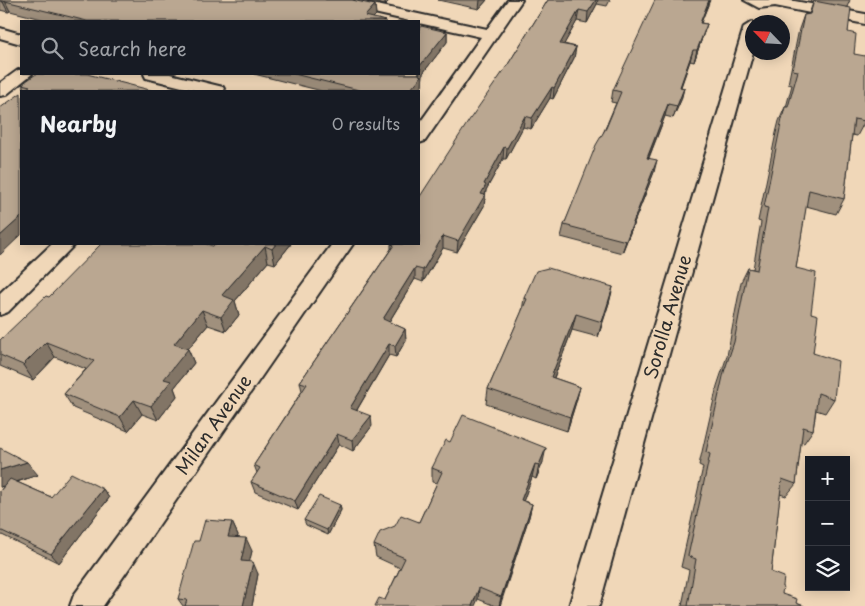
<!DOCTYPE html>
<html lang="en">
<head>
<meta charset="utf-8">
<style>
  body { margin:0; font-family:"Playpen Sans",sans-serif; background:#20242c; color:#f1f3f6 }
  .controls { position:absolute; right:15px; bottom:15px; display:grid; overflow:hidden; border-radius:0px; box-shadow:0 2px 12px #0003 }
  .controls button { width:45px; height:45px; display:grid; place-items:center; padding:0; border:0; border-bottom:1px solid #363941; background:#171b24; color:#f1f3f6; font:25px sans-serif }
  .compass { position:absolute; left:745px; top:15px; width:45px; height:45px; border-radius:50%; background:#171b24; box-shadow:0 2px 12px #0003; rotate:295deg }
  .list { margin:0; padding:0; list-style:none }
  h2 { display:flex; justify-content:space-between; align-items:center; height:65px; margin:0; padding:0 20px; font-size:21px }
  h2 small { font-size:16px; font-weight:400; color:#9ea1a6 }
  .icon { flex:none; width:28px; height:28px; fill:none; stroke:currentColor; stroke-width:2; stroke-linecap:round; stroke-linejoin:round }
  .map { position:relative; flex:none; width:865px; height:606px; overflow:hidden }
  .search { position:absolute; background:#171b24; box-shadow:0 2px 12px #0003; left:20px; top:20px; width:400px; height:55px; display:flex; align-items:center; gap:12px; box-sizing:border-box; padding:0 18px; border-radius:0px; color:#9ea1a6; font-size:19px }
  .panel { position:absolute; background:#171b24; box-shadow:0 2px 12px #0003; left:20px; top:90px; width:400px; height:155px; border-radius:0px }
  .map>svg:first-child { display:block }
</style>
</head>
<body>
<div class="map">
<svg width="865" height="606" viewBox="0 0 865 606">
  <rect width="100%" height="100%" fill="#f0d7b8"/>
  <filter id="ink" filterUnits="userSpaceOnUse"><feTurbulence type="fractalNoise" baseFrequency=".02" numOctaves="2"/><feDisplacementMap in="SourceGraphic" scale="10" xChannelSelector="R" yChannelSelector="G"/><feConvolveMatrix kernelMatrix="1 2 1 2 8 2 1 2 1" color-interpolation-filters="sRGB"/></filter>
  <g filter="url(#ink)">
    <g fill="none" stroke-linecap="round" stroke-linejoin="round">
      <g stroke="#2b2b2b" stroke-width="4">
        <g id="minor">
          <path d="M327 0H354L487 29 508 0H522L425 141 419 143V124L481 37 334 4Z"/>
          <path d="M744 0H789L865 14V24L775 6 759 8Z"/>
          <path d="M752 22 753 52 599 606H569L744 27Z"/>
          <path d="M0 28 21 34V44L0 38Z"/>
          <path d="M18 70H21V74H32L6 95 0 96V83Z"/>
          <path d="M144 74H170L223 87 225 91H198L146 78Z"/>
          <path d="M52 244H75L8 312 0 315V293Z"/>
          <path d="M332 244H353L103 606H70L74 595Z"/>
        </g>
      </g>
      <use href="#minor" fill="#f0d7b8" fill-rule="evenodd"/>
    </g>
    <g fill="#a0907d" stroke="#2b2b2b">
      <path d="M0 0 375 5 376 15 373 18 386 21H50L10 11 8 12 0 10Z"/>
      <path d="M363 0H390L385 5Z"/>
      <path d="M438 0H487L479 9Z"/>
      <path d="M548 0H610L607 6 597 4 587 23 577 21 564 44 576 47 574 58 553 99 550 98 531 129 523 127 506 159H503L486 190 484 206 457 252 443 248 423 282 415 279 389 322 405 329 406 340 396 357 389 355 357 410 372 426 353 451 339 444 298 510 255 492 251 482 257 473 254 465 302 391 300 382 391 249V244L507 66Z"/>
      <path d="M811 0H850L847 7 848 32 854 54 865 121 857 136 852 135 844 199 836 214 806 206 796 268 811 313 813 353 834 399 825 413 816 410 813 430 804 443 801 442 796 484 786 496 780 494 771 572 782 594 796 603 804 606H682L689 570 681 567 703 467 699 465 717 386 727 356 741 282 748 268 753 269 761 222 758 221 776 133 779 121 785 107H786L792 85 788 84 799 29 804 15 809 14 813 3 811 2Z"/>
      <path d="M708 5 701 23 707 24 703 35 694 62 690 61 681 87 684 88 681 100 673 118 665 116 649 158 654 172 622 253 561 237 564 225 616 103 611 102 613 90Z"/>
      <path d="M447 32V42L423 73 422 86 418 91H322L254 74H419Z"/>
      <path d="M22 84 154 91 25 90Z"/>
      <path d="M291 244 275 264 268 262 235 301 239 315 226 331 208 325 188 349 194 363 174 388 177 396 158 420 142 414 128 431 73 408 64 394 86 369 55 357 33 380 0 366V340L49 297 213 246Z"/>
      <path d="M613 287 609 303 598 337 572 330 554 378 580 387 576 402 567 431 486 404 488 389 522 311 524 298Z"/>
      <path d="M450 442 543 462 536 479 532 477 523 501 532 504 529 517 500 606H495L478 599 385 600 400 568 376 557 374 545 419 522 437 483 432 482V468Z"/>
      <path d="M38 475 17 482 51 497 103 489 109 498 59 563 0 534V491L4 486 0 487Z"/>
      <path d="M340 505 341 510 328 535 306 525 304 520Z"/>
      <path d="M232 522 238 535 237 538 252 551 249 561 258 574 252 606H183L178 599 199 541Z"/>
    </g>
    <g fill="#827566" stroke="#2b2b2b">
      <path d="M385 0H390L385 5Z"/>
      <path d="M480 0H487L479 9Z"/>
      <path d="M596 0H598L597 4 587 23 588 12Z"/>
      <path d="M709 0H710L708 5 696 34 700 23Z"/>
      <path d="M5 1 10 11 8 12 3 2Z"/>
      <path d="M375 5 376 15 370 21 365 16Z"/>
      <path d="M579 10 577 21 558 55 560 44Z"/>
      <path d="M707 24 703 35 694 62 697 50Z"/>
      <path d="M447 32V42L423 73 422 86 418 91H409L419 74V67Z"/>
      <path d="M576 47 574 58 553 99 554 88Z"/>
      <path d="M693 50 690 61 676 99 680 87Z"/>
      <path d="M552 87 550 98 531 129 532 118Z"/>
      <path d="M684 88 681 100 673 118 677 106Z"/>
      <path d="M668 104 665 116 644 169 647 158Z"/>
      <path d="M525 116 523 127 506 159 507 148Z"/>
      <path d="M504 147 503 159 486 190 484 206 457 252 458 241 481 194 484 184Z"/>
      <path d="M657 160 654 172 622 253 626 241Z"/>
      <path d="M21 217V235L0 255V236Z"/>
      <path d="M443 236V248L423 282V270Z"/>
      <path d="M276 244H291L275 264 272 249Z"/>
      <path d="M265 246 268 262 235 301 239 315 226 331 221 317 222 295Z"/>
      <path d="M415 268V279L384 330 383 319Z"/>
      <path d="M613 287 609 303 598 337 602 322Z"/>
      <path d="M202 310 208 325 188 349 194 363 174 388 177 396 158 420 151 406 164 379 174 344Z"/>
      <path d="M576 314 572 330 548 393 551 377Z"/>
      <path d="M405 329 406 340 396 357 395 346Z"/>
      <path d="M46 342 55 357 33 380 23 365Z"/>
      <path d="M389 344V355L352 418 350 408Z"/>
      <path d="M580 387 576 402 567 431 570 417Z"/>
      <path d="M134 400 142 414 128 431 120 417Z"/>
      <path d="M371 416 372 426 353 451 352 440Z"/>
      <path d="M337 434 339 444 298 510 295 501Z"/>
      <path d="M546 448 543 462 536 479 539 465Z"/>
      <path d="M27 462 38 475 0 487V470Z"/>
      <path d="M535 464 532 477 519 513 521 500Z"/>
      <path d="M103 489 109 498 59 563 51 554Z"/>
      <path d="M532 504 529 517 499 606 501 597Z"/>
      <path d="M340 505 341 510 328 535 327 530Z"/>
      <path d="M232 522 238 535 235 550 228 537Z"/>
      <path d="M246 538 252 551 247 573 241 561Z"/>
      <path d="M253 562 258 574 252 606H243Z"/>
      <path d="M479 588 478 599 475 606H472Z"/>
    </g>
    <g fill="#baa791" stroke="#2b2b2b">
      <path d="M0 0H352L375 5 365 16 386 21H87L5 1 3 2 0 1Z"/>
      <path d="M548 0H596L588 12 579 10 560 44 576 47 554 88 552 87 532 118 525 116 507 148 504 147 484 184 486 185 481 194 485 195 458 241 443 236 423 270 415 268 383 319 405 329 395 346 389 344 350 408 371 416 352 440 337 434 295 501 251 482 260 468 254 465 307 384 300 382 394 245 391 244H419V198L470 119 507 66Z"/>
      <path d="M655 0H709L700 23 707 24 697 50H693L680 87 684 88 677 106 668 104 647 158 657 160 626 241 564 225 596 145 606 128 621 92 613 90Z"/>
      <path d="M814 1 851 8 848 32 856 34 854 54 865 56V121L854 119 844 199 809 190 796 268 816 273 811 313 818 315 813 353 838 361 834 399 818 393 813 430 803 427 796 484 782 479 771 572 784 577 782 594 797 599 796 603 804 606H688L696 559 688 556 710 454 706 452 724 372 734 342 748 268 757 270 768 208 764 207 782 119 785 107H788L798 71 793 70 804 15 810 14Z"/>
      <path d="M421 26 447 32 419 67V29Z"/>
      <path d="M419 69H422L419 75 422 76 409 91H363L294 74H419Z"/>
      <path d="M36 74H87L154 91H23L30 86 22 84Z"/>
      <path d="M21 93V217L0 236V108Z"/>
      <path d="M101 244H205L213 246 215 244H276L272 249 265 246 222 295 234 300 221 317 202 310 174 344 188 349 164 379 171 381 151 406 134 400 120 417 64 394 94 361 46 342 23 365 0 355V340L46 296 49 297Z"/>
      <path d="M548 268 613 287 602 322 576 314 551 377 580 387 570 417 488 389 527 299 524 298 536 271Z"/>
      <path d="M463 415 546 448 539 465 535 464 521 500 532 504 501 597 479 588 472 606H375L379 598 385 600 405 558 374 545 380 532 395 526 401 515 419 522 442 472 432 468 446 440 450 442Z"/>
      <path d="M0 448 27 462 0 470Z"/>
      <path d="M71 473 103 489 51 554 0 530V491L10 479 51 497Z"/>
      <path d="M319 496 340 505 327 530 304 520Z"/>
      <path d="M205 520 232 522 228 537 246 538 241 561 253 562 243 606H185L187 600 178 599 194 541H199Z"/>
    </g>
  </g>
  <g text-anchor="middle" stroke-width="4" stroke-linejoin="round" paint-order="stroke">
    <g font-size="18" fill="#2b2b2b" stroke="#f0d7b8">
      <text transform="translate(668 317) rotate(-74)" y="6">Sorolla Avenue</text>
      <text transform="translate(214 425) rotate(-55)" y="6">Milan Avenue</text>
    </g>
  </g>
</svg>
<div class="controls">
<button>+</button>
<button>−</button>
<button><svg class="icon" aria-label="layers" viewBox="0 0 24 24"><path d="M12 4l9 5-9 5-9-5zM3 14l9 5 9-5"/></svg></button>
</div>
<svg class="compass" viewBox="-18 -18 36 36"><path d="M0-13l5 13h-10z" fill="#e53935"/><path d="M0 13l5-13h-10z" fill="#9ea1a6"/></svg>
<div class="search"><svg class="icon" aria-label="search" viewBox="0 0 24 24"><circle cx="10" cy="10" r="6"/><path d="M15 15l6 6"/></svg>Search here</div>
<section class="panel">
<h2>Nearby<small>0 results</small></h2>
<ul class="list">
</ul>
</section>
</div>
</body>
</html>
